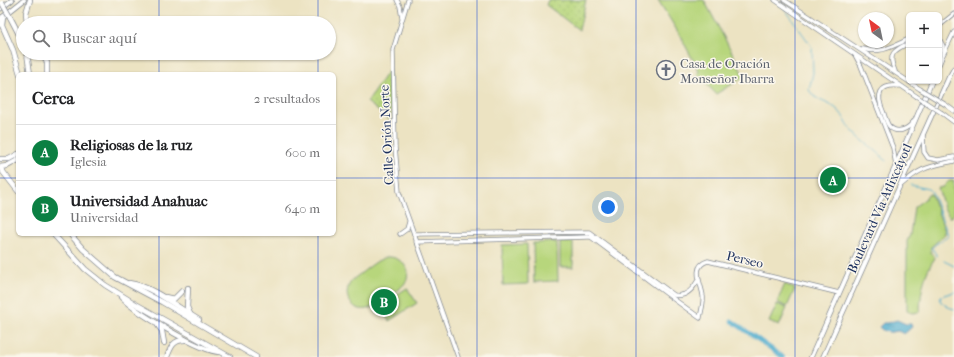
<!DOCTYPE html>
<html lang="es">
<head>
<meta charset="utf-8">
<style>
  body { margin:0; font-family:"IM FELL French Canon",serif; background:#f6f6f6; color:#202124 }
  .controls { position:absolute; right:12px; top:12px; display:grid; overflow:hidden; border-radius:6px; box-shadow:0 1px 3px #0004 }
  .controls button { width:36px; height:36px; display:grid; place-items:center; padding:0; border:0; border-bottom:1px solid #e0e0e0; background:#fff; color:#202124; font:20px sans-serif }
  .compass { position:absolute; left:858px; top:12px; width:36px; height:36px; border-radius:50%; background:#fff; box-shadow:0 1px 3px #0004; rotate:327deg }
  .you { position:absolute; left:608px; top:207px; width:14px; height:14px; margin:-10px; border:3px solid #fff; border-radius:50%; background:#1a73e8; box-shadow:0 0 0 6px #1a73e833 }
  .badge { display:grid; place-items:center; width:26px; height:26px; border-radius:50%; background:#0b8043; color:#fff; font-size:13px; font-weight:700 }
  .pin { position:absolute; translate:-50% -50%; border:2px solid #fff; box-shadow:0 1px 4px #0006 }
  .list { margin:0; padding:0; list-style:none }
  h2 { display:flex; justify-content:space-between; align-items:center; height:52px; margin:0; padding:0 16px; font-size:17px }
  h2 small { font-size:13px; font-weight:400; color:#757577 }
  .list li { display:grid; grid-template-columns:26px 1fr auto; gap:12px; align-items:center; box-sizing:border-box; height:56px; padding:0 16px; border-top:1px solid #e0e0e0 }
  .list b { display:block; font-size:15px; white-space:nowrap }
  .list p { margin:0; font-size:13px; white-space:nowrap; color:#757577 }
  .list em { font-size:13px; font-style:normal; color:#757577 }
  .icon { flex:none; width:22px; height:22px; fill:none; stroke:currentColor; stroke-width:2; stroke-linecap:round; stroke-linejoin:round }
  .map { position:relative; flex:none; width:954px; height:357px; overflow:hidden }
  .search { position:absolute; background:#fff; box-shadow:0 1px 3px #0004; left:16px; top:16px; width:320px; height:44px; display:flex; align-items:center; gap:10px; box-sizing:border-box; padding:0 14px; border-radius:22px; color:#757577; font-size:15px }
  .panel { position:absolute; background:#fff; box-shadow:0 1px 3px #0004; left:16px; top:72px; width:320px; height:164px; border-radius:6px }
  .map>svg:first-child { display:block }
</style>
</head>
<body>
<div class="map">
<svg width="954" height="357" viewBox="0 0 954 357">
  <defs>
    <pattern id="park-dots" width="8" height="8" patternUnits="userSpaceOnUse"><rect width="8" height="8" fill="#b7d67c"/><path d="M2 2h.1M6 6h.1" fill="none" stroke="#9db86e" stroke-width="1.8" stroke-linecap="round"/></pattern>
    <pattern id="water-ripples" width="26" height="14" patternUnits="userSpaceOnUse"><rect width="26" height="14" fill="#4eaccd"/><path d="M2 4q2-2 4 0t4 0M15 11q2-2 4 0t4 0" fill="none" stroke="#408caa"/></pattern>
  </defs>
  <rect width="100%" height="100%" fill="#fbf7ec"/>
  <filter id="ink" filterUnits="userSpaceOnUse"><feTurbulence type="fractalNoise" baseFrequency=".025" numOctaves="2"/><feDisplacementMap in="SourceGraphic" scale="8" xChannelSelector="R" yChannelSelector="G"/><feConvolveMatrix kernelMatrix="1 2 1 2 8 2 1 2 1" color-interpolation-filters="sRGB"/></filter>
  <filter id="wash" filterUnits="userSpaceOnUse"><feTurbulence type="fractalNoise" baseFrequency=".012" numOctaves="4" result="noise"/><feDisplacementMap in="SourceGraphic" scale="16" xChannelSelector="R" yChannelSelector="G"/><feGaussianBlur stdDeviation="0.9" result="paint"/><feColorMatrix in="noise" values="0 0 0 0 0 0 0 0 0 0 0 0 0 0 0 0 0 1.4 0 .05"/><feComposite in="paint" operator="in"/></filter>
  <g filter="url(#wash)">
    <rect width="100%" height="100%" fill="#ece3c2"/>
    <g fill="#b7d67c" stroke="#69826d">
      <path d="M658 0H704L734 56 744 77 716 94 697 74 699 71 678 32Z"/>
      <path d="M949 181H954V214L950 218 944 208 938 188 943 187Z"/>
      <path d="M928 194H931L945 231V234L931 247V252L935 258C924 273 921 291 920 309L919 312 912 313 907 311V241L910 235 914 207 925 199Z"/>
      <path d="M557 242 558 281 534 282 533 243Z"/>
      <rect x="560" y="242" width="13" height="25"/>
      <path d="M527 244 528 284 503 285 502 245Z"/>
      <path d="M387 257C401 256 413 270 405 283 400 290 375 308 367 309 362 310 356 309 353 305 343 297 347 283 356 277 366 270 376 260 387 257Z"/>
      <path d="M785 284 795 289 787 307 777 302Z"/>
      <path d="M407 288 417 303 389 321 379 306Z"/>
      <path d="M777 304 787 308 779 326 769 322Z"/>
    </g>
    <g fill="url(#park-dots)" stroke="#69826d">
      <path d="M548 0H586L579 30 546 5Z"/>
      <path d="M389 69 391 121 367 102Z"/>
    </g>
    <path fill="url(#water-ripples)" stroke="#346e96" d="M897 320 906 324H911L912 327 904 334 898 331C896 331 894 332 892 332 888 333 881 330 879 327L883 323H887Z"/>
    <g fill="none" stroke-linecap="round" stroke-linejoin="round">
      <g stroke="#4eaccd" stroke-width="1">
        <path d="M785 9 812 47 813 73 809 90C817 103 829 101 839 111 844 116 846 124 851 129 861 142 876 148 886 161"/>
        <path d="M911 185 928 189 932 192 948 235C944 241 936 242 932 248L937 256"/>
        <path d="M944 261 954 266"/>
        <path d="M954 292 941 296 940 301 948 307 954 309"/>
      </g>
      <path stroke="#4eaccd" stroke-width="4.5" d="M732 321 783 357"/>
    </g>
  </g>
  <g filter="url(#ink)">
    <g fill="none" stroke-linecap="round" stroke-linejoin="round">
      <g stroke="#848990" stroke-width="5">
        <g id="secondary">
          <path d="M397 0 400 6 402 18"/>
          <path d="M408 0 393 50 395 147 399 192 458 357"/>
          <path d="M775 0 916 96"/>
          <path d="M784 0 920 89"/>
          <path d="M939 26 954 14"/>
          <path d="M939 38 943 46 942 54"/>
          <path d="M863 49C881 54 893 46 909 39"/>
          <path d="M855 55 861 66 893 148 896 165"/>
          <path d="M941 59 954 32"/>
          <path d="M895 71C887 54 894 50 909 43"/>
          <path d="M949 77 954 68"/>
          <path d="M899 86C879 84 876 95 883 111 885 116 886 122 889 126 897 135 908 129 913 122"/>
          <path d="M946 105 954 111"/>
          <path d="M942 113 954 122"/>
          <path d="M923 135 924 152 928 158 938 160 954 157"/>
          <path d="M900 186C921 167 928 167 954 161"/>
          <path d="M400 234 407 229 409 222"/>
          <path d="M414 234 589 232 674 295C686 298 693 289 698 280"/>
          <path d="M416 242 587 237H591L675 300 700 318C701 311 704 303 703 296 702 285 690 266 708 261L839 293"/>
        </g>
      </g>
      <g stroke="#848990" stroke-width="5.5">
        <g id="primary">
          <path d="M0 9 12 0"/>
          <path d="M0 19 24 0"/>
          <path d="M939 64 941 59"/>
          <path d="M811 357 896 165 932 81"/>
          <path d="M823 357 892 203 949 77"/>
        </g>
      </g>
      <g stroke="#848990" stroke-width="6">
        <g id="highway">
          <path d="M3 17 2 25 13 50 20 74"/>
          <path d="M10 17 23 42"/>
          <path d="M27 23 26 13 30 0"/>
          <path d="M27 53 30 74"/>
          <path d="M43 53 47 63V74"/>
          <path d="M0 159H9L18 154"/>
          <path d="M0 167 7 166 18 160"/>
          <path d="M0 168 18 191"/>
          <path d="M53 234 85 269 105 285 134 303 230 357"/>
          <path d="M70 234 83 249 115 277 162 302 256 357"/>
          <path d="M129 283C153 286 178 308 199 320"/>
          <path d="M188 288 187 307 190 314"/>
          <path d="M121 297C135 312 201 352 220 352"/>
          <path d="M165 297 174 299 182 291"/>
          <path d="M157 324 162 331 164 343"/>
          <path d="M167 357C171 347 173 340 185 340"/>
        </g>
      </g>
      <use href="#secondary" stroke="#fff" stroke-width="3.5"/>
      <use href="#primary" stroke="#fff" stroke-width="4"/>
      <use href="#highway" stroke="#fff" stroke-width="4.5"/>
      <g stroke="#848990" stroke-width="5" stroke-linecap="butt">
        <g id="secondary-bridge">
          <path d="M920 89 946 105"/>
          <path d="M916 96 942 113"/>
        </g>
      </g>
      <g stroke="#848990" stroke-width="6" stroke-linecap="butt">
        <path id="highway-bridge" d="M2 3 10 17"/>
      </g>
      <use href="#secondary-bridge" stroke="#fff" stroke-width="3.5"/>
      <use href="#highway-bridge" stroke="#fff" stroke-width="4.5"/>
    </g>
  </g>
  <path fill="none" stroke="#1d4ed8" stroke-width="1" stroke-opacity="0.55" d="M159 0V23M318 0V23M477 0V357M636 0V357M795 0V357M159 53V74M318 53V74M0 178H18M334 178H954M159 234V357M318 234V357"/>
  <defs>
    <g id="church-ring" transform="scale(1)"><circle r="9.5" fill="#fbf7ec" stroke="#6b7280" stroke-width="1.5"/><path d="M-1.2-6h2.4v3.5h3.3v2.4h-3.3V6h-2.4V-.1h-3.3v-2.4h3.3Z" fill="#6b7280"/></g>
  </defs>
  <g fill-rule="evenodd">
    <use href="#church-ring" x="666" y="70"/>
  </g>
  <g text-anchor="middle" stroke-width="3" stroke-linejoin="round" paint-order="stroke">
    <g font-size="13" fill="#5b616d" stroke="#fbf7ec" text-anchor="start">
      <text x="680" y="68">Casa de Oración<tspan x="680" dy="15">Monseñor Ibarra</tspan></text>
    </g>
    <g font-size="13" fill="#1b2f5e" stroke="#fbf7ec">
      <text transform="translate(386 135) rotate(-93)" y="5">Calle Orión Norte</text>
      <text transform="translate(879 208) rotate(-66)" y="5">Boulevard Vía Atlixcáyotl</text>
      <text transform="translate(745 259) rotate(13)" y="5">Perseo</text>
    </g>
  </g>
</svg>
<div class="controls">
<button>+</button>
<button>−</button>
</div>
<svg class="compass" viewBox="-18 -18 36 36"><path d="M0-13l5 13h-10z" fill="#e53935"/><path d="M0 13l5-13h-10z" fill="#757577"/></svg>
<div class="you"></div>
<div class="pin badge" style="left:833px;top:180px">A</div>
<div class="pin badge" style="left:384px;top:302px">B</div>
<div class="search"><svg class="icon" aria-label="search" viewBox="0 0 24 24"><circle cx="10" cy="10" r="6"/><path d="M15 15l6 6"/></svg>Buscar aquí</div>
<section class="panel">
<h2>Cerca<small>2 resultados</small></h2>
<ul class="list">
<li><span class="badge">A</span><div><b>Religiosas de la ruz</b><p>Iglesia</p></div><em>600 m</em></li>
<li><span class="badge">B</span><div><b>Universidad Anahuac</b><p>Universidad</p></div><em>640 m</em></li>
</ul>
</section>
</div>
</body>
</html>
